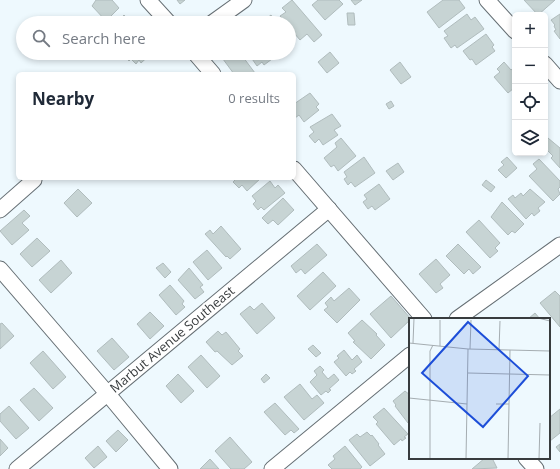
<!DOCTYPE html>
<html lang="en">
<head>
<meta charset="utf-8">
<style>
  body { margin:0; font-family:"Open Sans",sans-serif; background:#f2f2f3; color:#1f2937 }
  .controls { position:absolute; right:12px; top:12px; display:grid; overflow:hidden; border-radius:6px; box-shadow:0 2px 6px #0003 }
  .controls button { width:36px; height:36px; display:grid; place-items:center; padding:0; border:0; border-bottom:1px solid #e0e1e3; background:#fff; color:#1f2937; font:20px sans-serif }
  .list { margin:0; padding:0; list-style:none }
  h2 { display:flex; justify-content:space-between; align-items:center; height:52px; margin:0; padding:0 16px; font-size:17px }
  h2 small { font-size:13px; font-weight:400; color:#747a83 }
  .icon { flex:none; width:22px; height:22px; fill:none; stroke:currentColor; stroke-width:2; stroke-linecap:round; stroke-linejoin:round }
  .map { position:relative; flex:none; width:560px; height:469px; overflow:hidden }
  .search { position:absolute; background:#fff; box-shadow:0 2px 6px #0003; left:16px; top:16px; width:280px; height:44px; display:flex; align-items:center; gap:10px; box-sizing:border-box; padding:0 14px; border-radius:22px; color:#747a83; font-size:15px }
  .panel { position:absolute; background:#fff; box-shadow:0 2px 6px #0003; left:16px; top:72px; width:280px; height:108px; border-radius:6px }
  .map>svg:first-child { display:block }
</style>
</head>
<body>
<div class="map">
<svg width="560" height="469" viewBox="0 0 560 469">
  <rect width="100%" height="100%" fill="#eef9fe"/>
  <g fill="#c7d4d4" stroke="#b0bcbd">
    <path d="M96 0H112L119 8 106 21 92 6Z"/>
    <path d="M177 0H185L180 4Z"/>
    <path d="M292 0 322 35 314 42 307 34 300 40 289 27V23H286L280 16 286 12 282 8Z"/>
    <path d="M318 0H339L343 4 325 20 312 5Z"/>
    <path d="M351 0H362L355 5Z"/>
    <path d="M443 0H459L465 8 439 28 427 12Z"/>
    <path d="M524 0H555L538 15Z"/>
    <path d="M347 13H354L355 25H348Z"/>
    <path d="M467 14 471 20 475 17 484 29 457 48 455 45 451 48 444 38 448 36 444 31Z"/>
    <path d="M560 14V39L554 31 556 30 554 26 555 25 551 20Z"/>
    <path d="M124 15 132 23H116Z"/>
    <path d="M271 15 276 23H262V22Z"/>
    <path d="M486 34 494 45 492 47 495 51 476 65 472 59 470 60 463 51Z"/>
    <path d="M330 52 339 63 327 73 318 62Z"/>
    <path d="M152 53 141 63 139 60 136 64 131 59 129 61 123 54Z"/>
    <path d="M222 53H240L255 73 234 74 220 55Z"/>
    <path d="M248 53H267L272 59 264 65 262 62 257 66Z"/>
    <path d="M400 62 411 77 401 84 390 70Z"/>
    <path d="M504 62 511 70 515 67V90L514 88 508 93 494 77 500 72 497 69Z"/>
    <path d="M310 93 319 104 316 107 319 110 304 122 299 115 295 118 294 104Z"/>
    <path d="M391 101 394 106 389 109 386 104Z"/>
    <path d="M332 114 341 126 334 130 338 135 323 145 319 139 315 143 309 136 314 132 310 127Z"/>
    <path d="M341 138 356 156 338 171 334 165 331 167 324 158 337 147 335 143Z"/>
    <path d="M548 138 560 148V168L551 158 553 156 545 148V140Z"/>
    <path d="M364 157 375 173 355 187 351 182 348 185 344 179 347 177 344 172Z"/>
    <path d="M507 157 517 168 506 178 498 170 504 165 501 162Z"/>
    <path d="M539 159 560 181V187L558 189 560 194 553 201 529 176 537 169 533 164Z"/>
    <path d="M398 163 404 172 393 180 386 171Z"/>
    <path d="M235 178H261L247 191 242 185 239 188 233 182 236 179Z"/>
    <path d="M486 180 495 187 491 192 482 185Z"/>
    <path d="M270 181 275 188 278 185 285 193 264 210 261 207 258 210 253 204 256 201 252 196Z"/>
    <path d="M379 184 390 199 375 210 372 206 368 209 363 202 367 199 364 195Z"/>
    <path d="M78 189 92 203 77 217 64 203Z"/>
    <path d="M530 189 545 202 538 208 540 211 534 216 532 213 526 219 508 199 513 195 515 198 521 193 523 196Z"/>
    <path d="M283 198 294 210 278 225 273 220 268 224 262 218Z"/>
    <path d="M502 202 524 224 515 233 512 231 508 235 491 217Z"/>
    <path d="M24 210 30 216 22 223 29 230 12 245 0 231Z"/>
    <path d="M479 220 500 243 495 248 498 251 490 258 466 232Z"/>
    <path d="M221 226 241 249 230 259 227 256 226 257 205 234 210 230 213 234Z"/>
    <path d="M37 238 50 251 32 267 20 254Z"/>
    <path d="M317 244 327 255 305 274 301 269 296 273 291 266Z"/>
    <path d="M458 244 481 267 473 274 469 269 464 274 446 256Z"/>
    <path d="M207 250 222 268 208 280 193 262Z"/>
    <path d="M436 259 450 275 440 284 443 288 436 293 419 274Z"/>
    <path d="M61 260 72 273 51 293 39 280Z"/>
    <path d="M163 263 171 272 165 278 156 268Z"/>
    <path d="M189 268 203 285 200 287 204 292 195 299 178 280Z"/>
    <path d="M323 272 336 286 310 310 297 296Z"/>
    <path d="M170 285 184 301 182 304 185 307 176 315 159 295Z"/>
    <path d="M349 288 360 300 337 323 324 310 328 307 325 303 331 297 334 301Z"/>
    <path d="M555 291 560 296V327L540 303Z"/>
    <path d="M391 296 411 319 391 338 370 314Z"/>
    <path d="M262 303 275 318 257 334 240 314 250 306 254 310Z"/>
    <path d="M150 312 164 326 150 339 137 324Z"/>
    <path d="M535 313 540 319H528Z"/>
    <path d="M362 320 377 334 376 335 385 345 371 359 353 342 355 341 348 333Z"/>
    <path d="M2 323 14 336 0 349V324Z"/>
    <path d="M218 331 222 335 226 332 240 349 238 351 243 356 232 365 217 351 215 352 206 342Z"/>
    <path d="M112 338 129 357 114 370 97 351Z"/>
    <path d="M313 345 321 353 316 357 308 349Z"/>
    <path d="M344 350 352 360 357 355 362 362 354 369 356 371 352 374 350 372 346 376 334 362 339 358 337 356Z"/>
    <path d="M43 351 66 377 53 389 30 363Z"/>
    <path d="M201 355 220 376 207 388 188 367Z"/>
    <path d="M320 366 324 370 322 372 328 379 334 374 339 380 329 389 331 390 328 393 326 391 321 395 310 382 317 375 314 371Z"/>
    <path d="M178 374 194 391 181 403 166 386Z"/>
    <path d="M266 374 270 378 264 383 261 379Z"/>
    <path d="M300 384 312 399 317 395 324 403 304 420 284 397Z"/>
    <path d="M34 388 53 408 39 421 20 400Z"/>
    <path d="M405 391 410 395V422L408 423 395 406 396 405 393 401Z"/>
    <path d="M275 403 299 429 294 433 291 430 285 435 264 412Z"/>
    <path d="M9 406 29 428 16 439 0 421V414Z"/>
    <path d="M384 408 408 434 404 437 406 438 402 441 401 439 394 445 376 424 378 422 373 417Z"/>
    <path d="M560 409V433L550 441 549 418Z"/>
    <path d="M118 430 128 440 116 452 106 441Z"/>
    <path d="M367 432 371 436 372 435 379 444 378 445 385 454 370 466 349 440 357 434 360 437Z"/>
    <path d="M230 437 252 462 244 469H231L215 451Z"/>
    <path d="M0 439 8 448 0 456Z"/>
    <path d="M560 444V452L556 447Z"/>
    <path d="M98 446 107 457 94 468 85 458Z"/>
    <path d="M345 446 362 467 360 469H332L328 465 335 459 333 456Z"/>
    <path d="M485 458H492L497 468 472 469Z"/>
    <path d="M210 459 219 469H200Z"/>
  </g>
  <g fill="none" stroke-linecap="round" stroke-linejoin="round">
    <g stroke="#666f74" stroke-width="17">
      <g id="minor">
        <path d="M148 0 169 23"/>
        <path d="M487 0 515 31"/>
        <path d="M212 23 244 0"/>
        <path d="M195 53 213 74"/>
        <path d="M545 64 560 81"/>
        <path d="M294 169 424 319"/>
        <path d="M0 210 34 180"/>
        <path d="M0 269 107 393 170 469"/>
        <path d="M457 319 560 245"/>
        <path d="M526 458 536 469"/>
        <path d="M17 469 329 209"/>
        <path d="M272 469 410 355"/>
      </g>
    </g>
    <use href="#minor" stroke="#fff" stroke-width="15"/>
  </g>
  <g text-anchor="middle" stroke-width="4" stroke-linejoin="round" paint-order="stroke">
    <g font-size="13" fill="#383c3e" stroke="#fff">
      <text transform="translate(172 339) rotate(-40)" y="5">Marbut Avenue Southeast</text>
    </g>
  </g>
  <g transform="translate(409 318)">
    <rect width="141" height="141" fill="#eef9fe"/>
    <path fill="none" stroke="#a5adb1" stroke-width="1" d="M129 0 141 3M0 25 59 31 141 33M4 25 5 0M31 28V2M61 31 62 2M90 32 91 3M59 55 141 57M0 80 58 86M87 86H100M21 141V33L24 27M57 141 59 31M99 141 101 32M130 141 131 105"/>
    <path fill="#1d4ed8" fill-opacity="0.15" stroke="#1d4ed8" stroke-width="2" d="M59 4 119 58 74 109 13 55Z"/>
    <rect width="141" height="141" fill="none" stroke="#383c3e" stroke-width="2"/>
  </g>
</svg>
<div class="controls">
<button>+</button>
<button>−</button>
<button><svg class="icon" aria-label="locate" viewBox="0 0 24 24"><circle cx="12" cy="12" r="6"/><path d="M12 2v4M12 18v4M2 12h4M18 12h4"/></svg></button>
<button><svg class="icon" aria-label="layers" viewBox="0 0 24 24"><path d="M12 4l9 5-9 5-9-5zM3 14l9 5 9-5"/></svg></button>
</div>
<div class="search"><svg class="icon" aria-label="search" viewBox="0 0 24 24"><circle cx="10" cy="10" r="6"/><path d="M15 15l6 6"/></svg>Search here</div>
<section class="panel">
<h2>Nearby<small>0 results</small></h2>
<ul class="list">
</ul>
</section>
</div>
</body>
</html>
